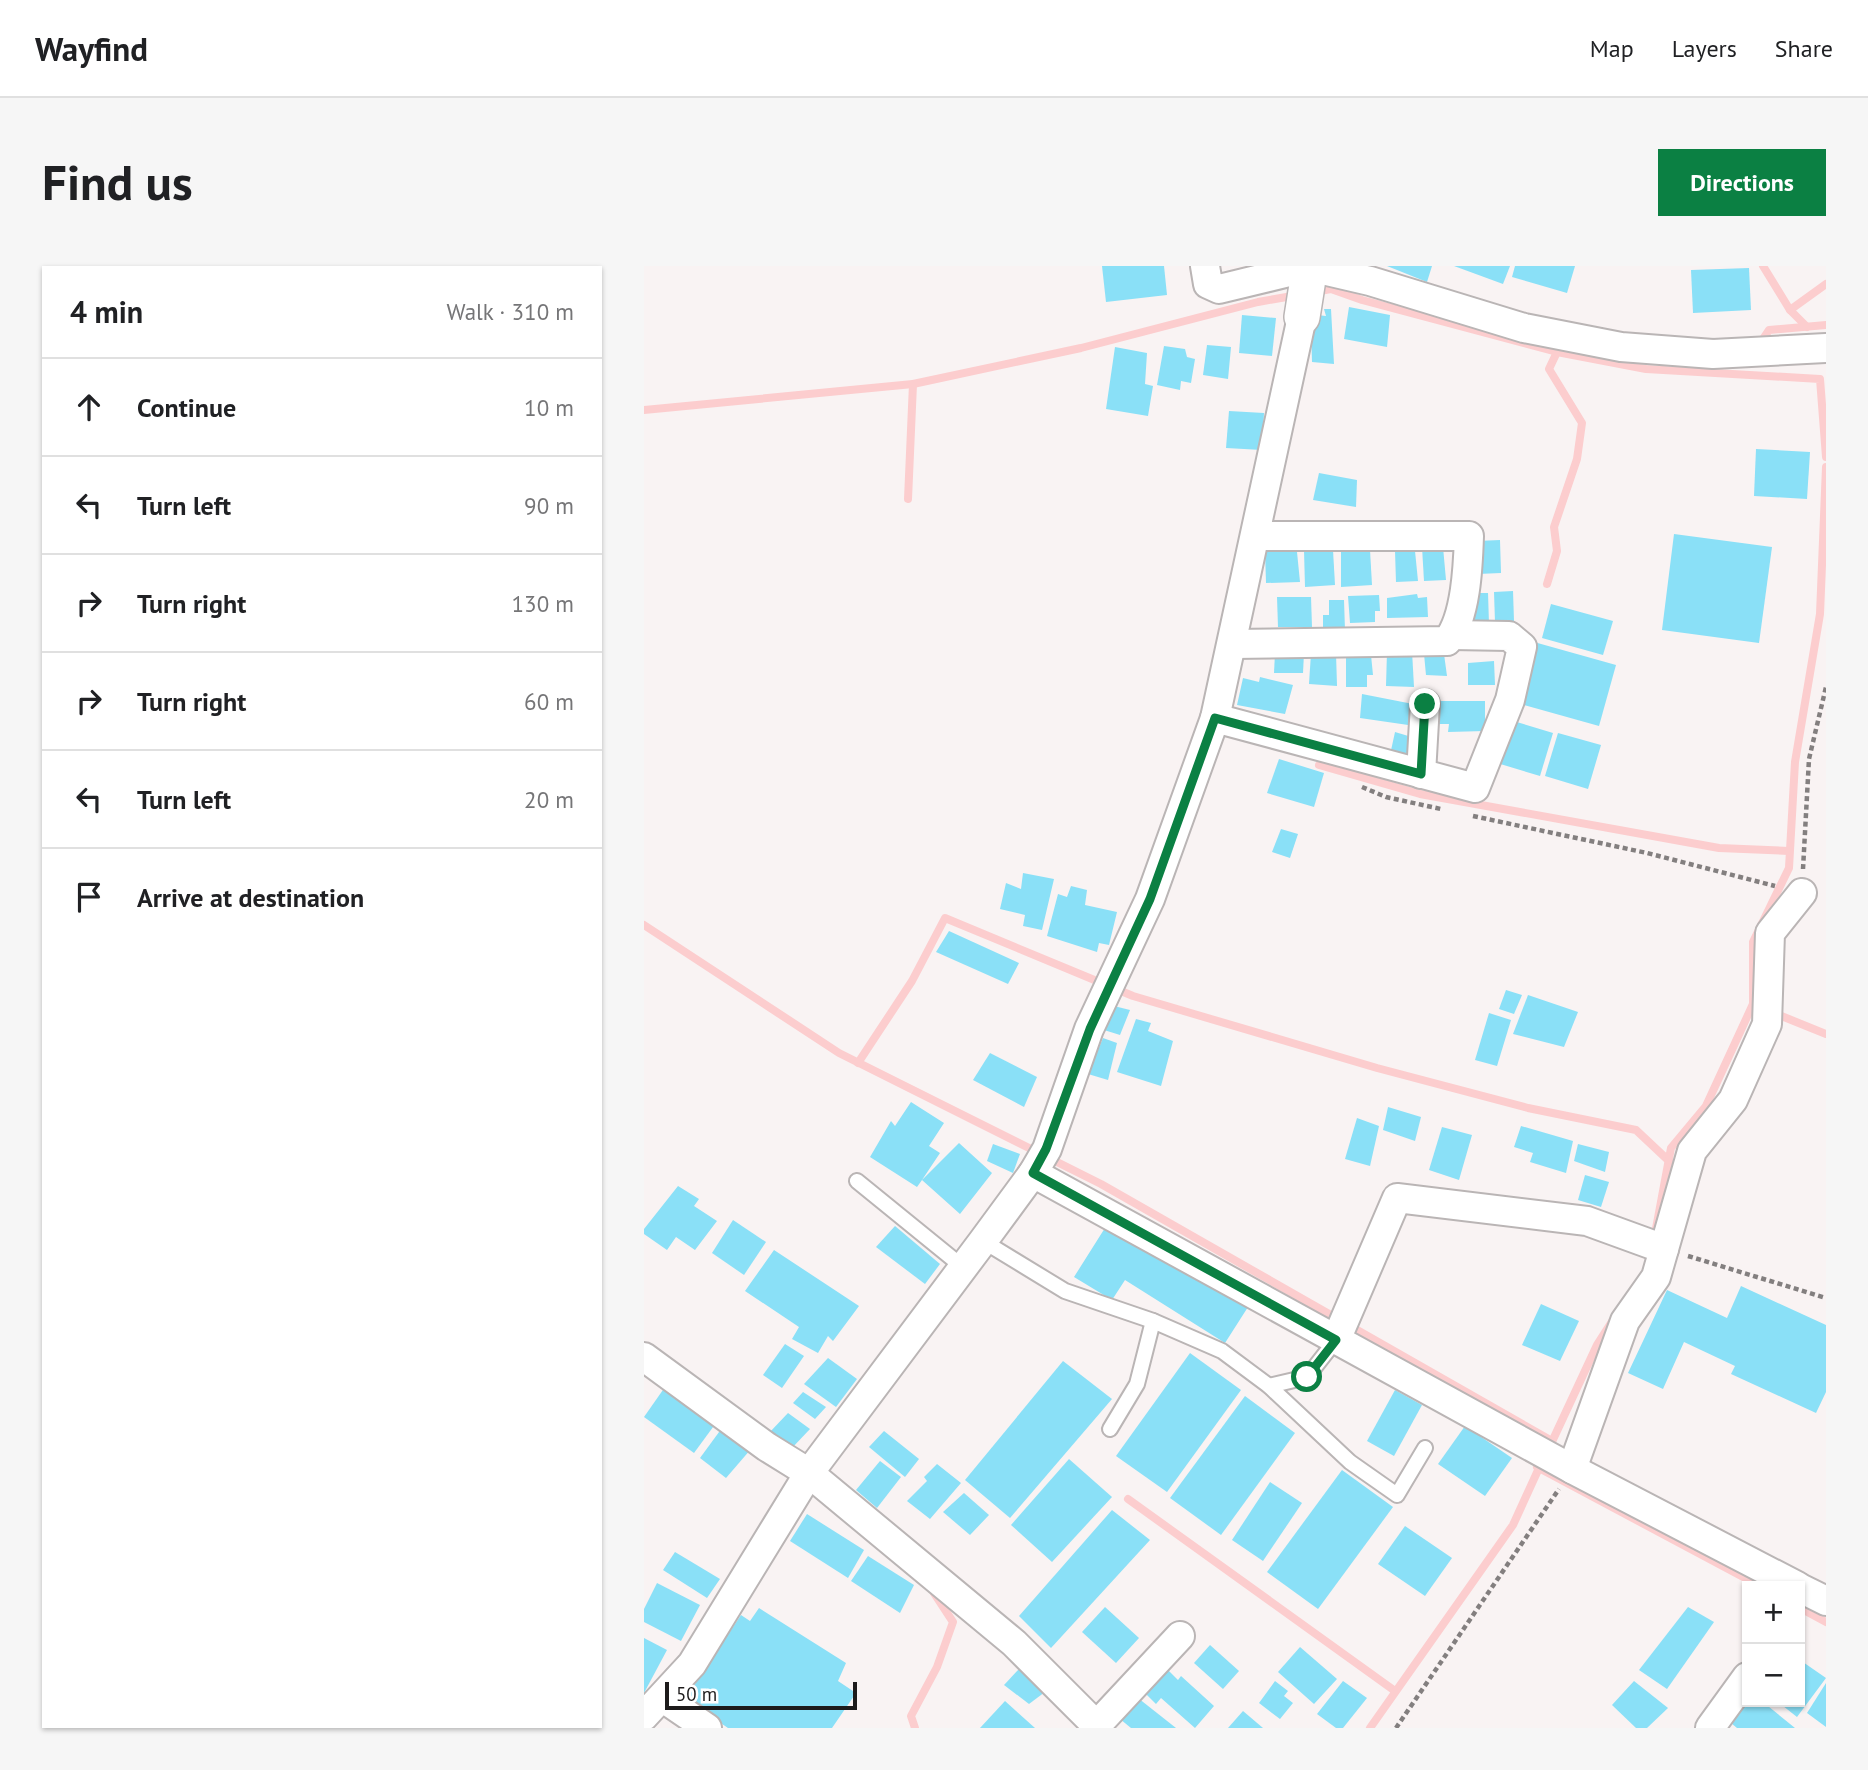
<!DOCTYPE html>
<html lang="en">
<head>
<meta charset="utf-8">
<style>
  body { margin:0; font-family:"PT Sans",sans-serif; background:#f6f6f6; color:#202124 }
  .controls { position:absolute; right:21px; bottom:21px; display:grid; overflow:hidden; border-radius:0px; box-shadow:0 2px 5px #0004 }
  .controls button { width:63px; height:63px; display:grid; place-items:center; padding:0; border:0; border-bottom:2px solid #e0e0e0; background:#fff; color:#202124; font:35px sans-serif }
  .scale { position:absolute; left:21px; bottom:18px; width:192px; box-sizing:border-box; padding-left:7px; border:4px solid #1d1b1b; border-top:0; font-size:19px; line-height:24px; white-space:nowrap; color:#1d1b1b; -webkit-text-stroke:5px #fff; paint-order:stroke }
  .stop { position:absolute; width:21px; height:21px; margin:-16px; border:5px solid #0b8043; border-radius:50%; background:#fff }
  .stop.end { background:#0b8043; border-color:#fff; box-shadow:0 2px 7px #0008 }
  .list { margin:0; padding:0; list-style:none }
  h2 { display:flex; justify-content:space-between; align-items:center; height:91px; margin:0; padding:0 28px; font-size:30px }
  h2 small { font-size:23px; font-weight:400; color:#757577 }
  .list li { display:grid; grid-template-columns:46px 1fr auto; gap:21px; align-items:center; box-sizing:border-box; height:98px; padding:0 28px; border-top:2px solid #e0e0e0 }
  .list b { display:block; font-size:26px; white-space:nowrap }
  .list em { font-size:23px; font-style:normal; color:#757577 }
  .icon { flex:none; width:38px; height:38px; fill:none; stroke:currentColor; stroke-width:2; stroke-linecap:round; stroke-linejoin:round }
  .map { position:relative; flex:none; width:1182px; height:1462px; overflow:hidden; border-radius:0px }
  header { display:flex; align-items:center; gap:42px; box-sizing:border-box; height:98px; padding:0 35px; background:#fff; border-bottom:2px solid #e0e0e0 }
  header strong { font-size:33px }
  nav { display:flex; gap:38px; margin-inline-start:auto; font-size:24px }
  .intro { display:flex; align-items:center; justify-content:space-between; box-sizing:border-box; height:168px; padding:0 42px }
  h1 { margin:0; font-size:49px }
  .button { padding:18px 32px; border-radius:0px; background:#0b8043; color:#fff; font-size:24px; font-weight:700 }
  main { display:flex; gap:42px; padding:0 42px }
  aside { flex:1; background:#fff; border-radius:0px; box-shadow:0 2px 5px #0004 }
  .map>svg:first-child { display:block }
</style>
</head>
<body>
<header>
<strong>Wayfind</strong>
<nav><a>Map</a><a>Layers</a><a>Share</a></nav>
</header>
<div class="intro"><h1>Find us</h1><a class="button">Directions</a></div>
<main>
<aside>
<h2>4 min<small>Walk · 310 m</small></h2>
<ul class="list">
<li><svg class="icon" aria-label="ahead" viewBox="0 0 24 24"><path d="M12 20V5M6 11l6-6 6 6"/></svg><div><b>Continue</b></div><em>10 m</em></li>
<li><svg class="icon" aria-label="left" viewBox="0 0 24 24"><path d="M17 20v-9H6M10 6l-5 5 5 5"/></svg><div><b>Turn left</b></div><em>90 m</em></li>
<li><svg class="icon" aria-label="right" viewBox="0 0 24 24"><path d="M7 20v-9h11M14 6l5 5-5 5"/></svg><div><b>Turn right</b></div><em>130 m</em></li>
<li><svg class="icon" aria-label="right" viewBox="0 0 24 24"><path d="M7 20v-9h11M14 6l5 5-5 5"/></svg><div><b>Turn right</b></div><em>60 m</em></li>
<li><svg class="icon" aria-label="left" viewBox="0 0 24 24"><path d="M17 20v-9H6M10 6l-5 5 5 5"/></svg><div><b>Turn left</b></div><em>20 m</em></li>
<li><svg class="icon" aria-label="arrive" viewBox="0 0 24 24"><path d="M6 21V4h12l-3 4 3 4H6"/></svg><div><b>Arrive at destination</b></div></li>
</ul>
</aside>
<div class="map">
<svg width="1182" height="1462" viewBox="0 0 1182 1462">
  <rect width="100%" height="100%" fill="#f9f3f3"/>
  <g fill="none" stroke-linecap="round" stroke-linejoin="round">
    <g stroke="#fccdce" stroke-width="8">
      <path d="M1119 0 1146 44 1163 61"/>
      <path d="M670 26 687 23 718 34 913 86 1002 103 1176 113 1182 191"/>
      <path d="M1146 44 1182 18"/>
      <path d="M1115 79 1125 64 1182 59"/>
      <path d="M0 144 269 118 437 82 614 36 654 29"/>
      <path d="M264 233 269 118"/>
      <path d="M903 318 913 285 910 261 933 193 938 157 905 103 913 86"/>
      <path d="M675 499 776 528 1075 582 1145 585"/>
      <path d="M0 659 195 787 457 918 908 1175"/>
      <path d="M1109 738V676L1145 602 1151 496 1176 348 1182 201"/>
      <path d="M1130 747 1182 768"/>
      <path d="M214 797 268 715 301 652 489 730 733 802 884 842 992 864 1025 895"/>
      <path d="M1011 968 1027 882 1062 840 1109 738 1117 742"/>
      <path d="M906 1180 953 1079 969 1054"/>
      <path d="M893 1201 1116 1320"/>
      <path d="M484 1233 751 1425"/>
      <path d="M1156 1342 1182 1356"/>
      <path d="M271 1462 267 1450 293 1401 309 1356 290 1327"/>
      <path d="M726 1462 869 1259 900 1191"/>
    </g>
  </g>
  <g fill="#8ae0f7">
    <path d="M458 0H520L523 29 462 36Z"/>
    <path d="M743 0H788L783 16Z"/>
    <path d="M810 0H866L859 18Z"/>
    <path d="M871 0H931L923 27 868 11Z"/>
    <path d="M1105 2 1107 44 1049 47 1047 4Z"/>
    <path d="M705 41 746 49 743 81 700 73Z"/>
    <path d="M680 43H687L690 98 668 96 667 63 673 49 682 50Z"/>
    <path d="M598 49 632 52 628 90 595 87Z"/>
    <path d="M563 79 587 81 584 113 559 109Z"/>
    <path d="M520 80 541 83 543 91 551 93 547 117 537 115 536 124 513 119Z"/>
    <path d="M471 81 503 87 501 118 509 120 504 150 462 143Z"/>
    <path d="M585 145 620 147 618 184 582 182Z"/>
    <path d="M1112 183 1166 186 1163 233 1110 230Z"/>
    <path d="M675 207 713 214 712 241 669 234Z"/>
    <path d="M1030 268 1128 281 1115 377 1018 364Z"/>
    <path d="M856 274 857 307 834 308 833 275Z"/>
    <path d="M778 281H799L802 314 780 315Z"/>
    <path d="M660 284H689L691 319 661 321Z"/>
    <path d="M726 284 728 319 697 321V285Z"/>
    <path d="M621 285 653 286 656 316 622 317Z"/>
    <path d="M751 285H771L774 315 752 316Z"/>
    <path d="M869 325 870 355 851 356 850 326Z"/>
    <path d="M829 327H844L845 359 822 361Z"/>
    <path d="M773 328 774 332 783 331 784 351 743 352V332Z"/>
    <path d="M735 329 736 345H731V356L706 357 704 330Z"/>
    <path d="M633 331H667L668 361H634Z"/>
    <path d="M685 334H700L701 364 679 363V349H685Z"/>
    <path d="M907 338 969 355 959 389 898 372Z"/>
    <path d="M890 376 972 399 955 460 873 437Z"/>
    <path d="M768 385 770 421 742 420 743 386Z"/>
    <path d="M631 387H660L659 407H630Z"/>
    <path d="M667 387 692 388 693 420 665 418Z"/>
    <path d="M780 388H800L803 410 782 409Z"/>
    <path d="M702 389H727L729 409H723V421H702Z"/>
    <path d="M850 395 851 419H824V397Z"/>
    <path d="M616 411 649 419 641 448 593 439 599 412 615 416Z"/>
    <path d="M718 428 774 439 771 460 716 452Z"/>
    <path d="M793 435H841V465L804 466 805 458H792Z"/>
    <path d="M866 454 909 467 896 510 853 497Z"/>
    <path d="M751 466 771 472 766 494 746 489Z"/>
    <path d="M914 467 957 479 944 523 901 510Z"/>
    <path d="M635 493 680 507 670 541 623 527Z"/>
    <path d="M637 563 654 568 646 592 628 586Z"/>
    <path d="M379 607 410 613 398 664 379 660 381 649 356 643 362 617 377 623Z"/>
    <path d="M427 620 443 624 441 639 473 646 465 679 455 677 453 686 403 670 414 628 423 631Z"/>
    <path d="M305 665 375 697 364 718 292 686Z"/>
    <path d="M862 724 878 729 870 748 855 743Z"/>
    <path d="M884 729 934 746 920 781 869 768Z"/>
    <path d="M470 740 486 744 476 769 460 764Z"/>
    <path d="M845 747 867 754 853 800 831 794Z"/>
    <path d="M492 753 507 757 504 765 529 775 517 820 473 806Z"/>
    <path d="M459 772 473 777 464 814 444 808Z"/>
    <path d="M346 787 393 811 380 841 329 814Z"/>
    <path d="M267 836 300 857 285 880 296 887 278 914 315 877 348 907 316 948 278 914 273 921 226 891 247 855 251 860Z"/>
    <path d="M744 841 777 851 771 875 739 864Z"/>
    <path d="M713 852 735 860 726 900 701 893Z"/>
    <path d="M877 860 929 875 922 907 886 896 889 887 870 881Z"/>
    <path d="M798 861 828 869 815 914 785 904Z"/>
    <path d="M349 878 376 888 369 907 343 895Z"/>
    <path d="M934 878 965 886 961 906 930 895Z"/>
    <path d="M941 909 965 916 957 941 934 934Z"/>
    <path d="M34 920 55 933 50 940 73 955 51 984 32 971 23 984 0 968V963Z"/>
    <path d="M89 954 122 976 100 1009 68 987Z"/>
    <path d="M466 954 604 1041 581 1077 481 1014 468 1034 430 1011Z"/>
    <path d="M251 960 296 998 281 1018 232 981Z"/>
    <path d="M130 984 215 1040 189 1075 184 1070 174 1087 148 1073 155 1061 101 1025Z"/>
    <path d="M1097 1020 1182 1059V1126L1172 1147 1087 1108 1091 1100 1040 1076 1019 1123 984 1107 1023 1024 1083 1052Z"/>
    <path d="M897 1038 935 1055 916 1095 878 1079Z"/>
    <path d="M141 1078 160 1090 138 1122 119 1109Z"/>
    <path d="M546 1087 597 1124 523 1226 472 1190Z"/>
    <path d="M184 1092 213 1113 192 1141 160 1118Z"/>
    <path d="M419 1095 468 1133 366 1252 321 1214Z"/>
    <path d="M21 1121 72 1157 50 1187 0 1151Z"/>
    <path d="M751 1124 778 1139 750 1190 723 1175Z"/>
    <path d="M159 1126 182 1141 171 1153 149 1137Z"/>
    <path d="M601 1130 651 1167 577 1269 526 1232Z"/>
    <path d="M144 1147 166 1163 147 1183 125 1167Z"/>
    <path d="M821 1160 868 1192 841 1230 794 1198Z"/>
    <path d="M78 1162 107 1183 82 1212 56 1192Z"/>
    <path d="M240 1165 275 1193 261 1211 225 1181Z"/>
    <path d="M425 1193 468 1231 408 1296 367 1259Z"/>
    <path d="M236 1195 257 1211 233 1242 212 1224Z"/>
    <path d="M293 1198 317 1217 286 1253 263 1235 283 1215 280 1211Z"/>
    <path d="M698 1204 749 1241 674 1343 623 1306Z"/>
    <path d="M626 1216 658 1237 619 1295 588 1274Z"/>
    <path d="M320 1227 345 1249 326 1269 299 1246Z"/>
    <path d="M468 1244 506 1274 407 1382 375 1350Z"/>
    <path d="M163 1248 220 1284 204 1312 146 1275Z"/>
    <path d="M761 1260 808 1292 781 1330 734 1298Z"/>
    <path d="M31 1286 76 1313 63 1332 19 1304Z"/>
    <path d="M224 1290 270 1319 256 1347 207 1315Z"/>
    <path d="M13 1317 56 1339 37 1375 0 1356V1343Z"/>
    <path d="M461 1341 495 1372 472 1397 438 1366Z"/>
    <path d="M1044 1341 1070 1356 1023 1423 995 1404Z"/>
    <path d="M115 1342 202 1397 194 1415 212 1427 188 1462H84L41 1433 97 1349 106 1355Z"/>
    <path d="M0 1372 23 1384 0 1427Z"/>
    <path d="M566 1379 595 1405 579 1423 550 1397Z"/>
    <path d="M656 1381 693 1413 670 1438 634 1406Z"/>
    <path d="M1156 1394 1182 1412 1153 1451 1134 1436H1156Z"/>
    <path d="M375 1403 401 1426 385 1438 360 1419Z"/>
    <path d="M524 1404 534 1414 537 1410 570 1440 551 1462 517 1432 512 1438 502 1428Z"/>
    <path d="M631 1415 644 1425 640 1430 649 1437 636 1453 615 1437Z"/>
    <path d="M699 1415 723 1432 699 1462H692L673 1448Z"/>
    <path d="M990 1415 1024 1442 1003 1462H992L968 1439Z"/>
    <path d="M1182 1417V1461L1163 1447Z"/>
    <path d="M1103 1430V1436H1119L1151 1462H1093L1081 1452Z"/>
    <path d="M494 1432 532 1462H487L476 1453Z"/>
    <path d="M361 1435 391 1462H336Z"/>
    <path d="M599 1445 619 1462H584Z"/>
  </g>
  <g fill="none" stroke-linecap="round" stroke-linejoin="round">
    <g stroke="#bab5b5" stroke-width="18">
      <g id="service">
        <path d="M213 915 320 1002"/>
        <path d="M339 975 421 1025 509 1055 578 1085 625 1120 706 1196 753 1229 781 1182"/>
        <path d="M625 1120 663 1111 692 1074"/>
        <path d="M466 1163 493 1118 509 1055"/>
      </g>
    </g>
    <g stroke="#bab5b5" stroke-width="32">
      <g id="minor">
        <path d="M561 0 564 18 575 23 666 1 726 15 880 62 977 81 1069 88 1182 82"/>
        <path d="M589 378 803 375C822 352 824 300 825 270H612"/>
        <path d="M571 452 831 522 866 434 878 381 865 370 808 369"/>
        <path d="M777 508 781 438"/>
        <path d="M389 907 928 1203 1153 1320"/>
        <path d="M692 1074 753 932 943 955 1020 983"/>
        <path d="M0 1091 123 1181 165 1207 370 1377 455 1462"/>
        <path d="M928 1203 981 1055 1012 1011 1048 885 1089 834 1123 758 1126 667 1158 627"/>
        <path d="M1156 1322 1182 1335"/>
        <path d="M19 1432 63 1462"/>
        <path d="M0 1450 48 1398 165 1207 339 975 389 907 403 883 445 763 506 633 571 452 658 51"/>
        <path d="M452 1460 536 1370"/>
        <path d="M1066 1462 1103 1411"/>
      </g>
    </g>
    <g stroke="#bab5b5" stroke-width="38">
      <path id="tertiary" d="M658 51 666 0"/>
    </g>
    <g stroke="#837f7f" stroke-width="4.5" stroke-dasharray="5 3.5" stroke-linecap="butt">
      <path d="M718 521 742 531 797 543"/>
      <path d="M829 550 1003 587 1131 620"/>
      <path d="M1159 603 1165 493 1182 421"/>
      <path d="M1044 990 1182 1032"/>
      <path d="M752 1462 915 1223"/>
    </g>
    <use href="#service" stroke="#fff" stroke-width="14"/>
    <use href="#minor" stroke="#fff" stroke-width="28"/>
    <use href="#tertiary" stroke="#fff" stroke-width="35"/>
  </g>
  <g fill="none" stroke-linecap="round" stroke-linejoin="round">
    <path stroke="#0b8043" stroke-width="9" d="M663 1111 692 1074 389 907 402 883 446 763 506 633 571 452 777 508 781 438"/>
  </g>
</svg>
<div class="controls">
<button>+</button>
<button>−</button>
</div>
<div class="scale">50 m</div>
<div class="stop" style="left:663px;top:1111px"></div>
<div class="stop end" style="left:781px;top:438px"></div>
</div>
</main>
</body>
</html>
